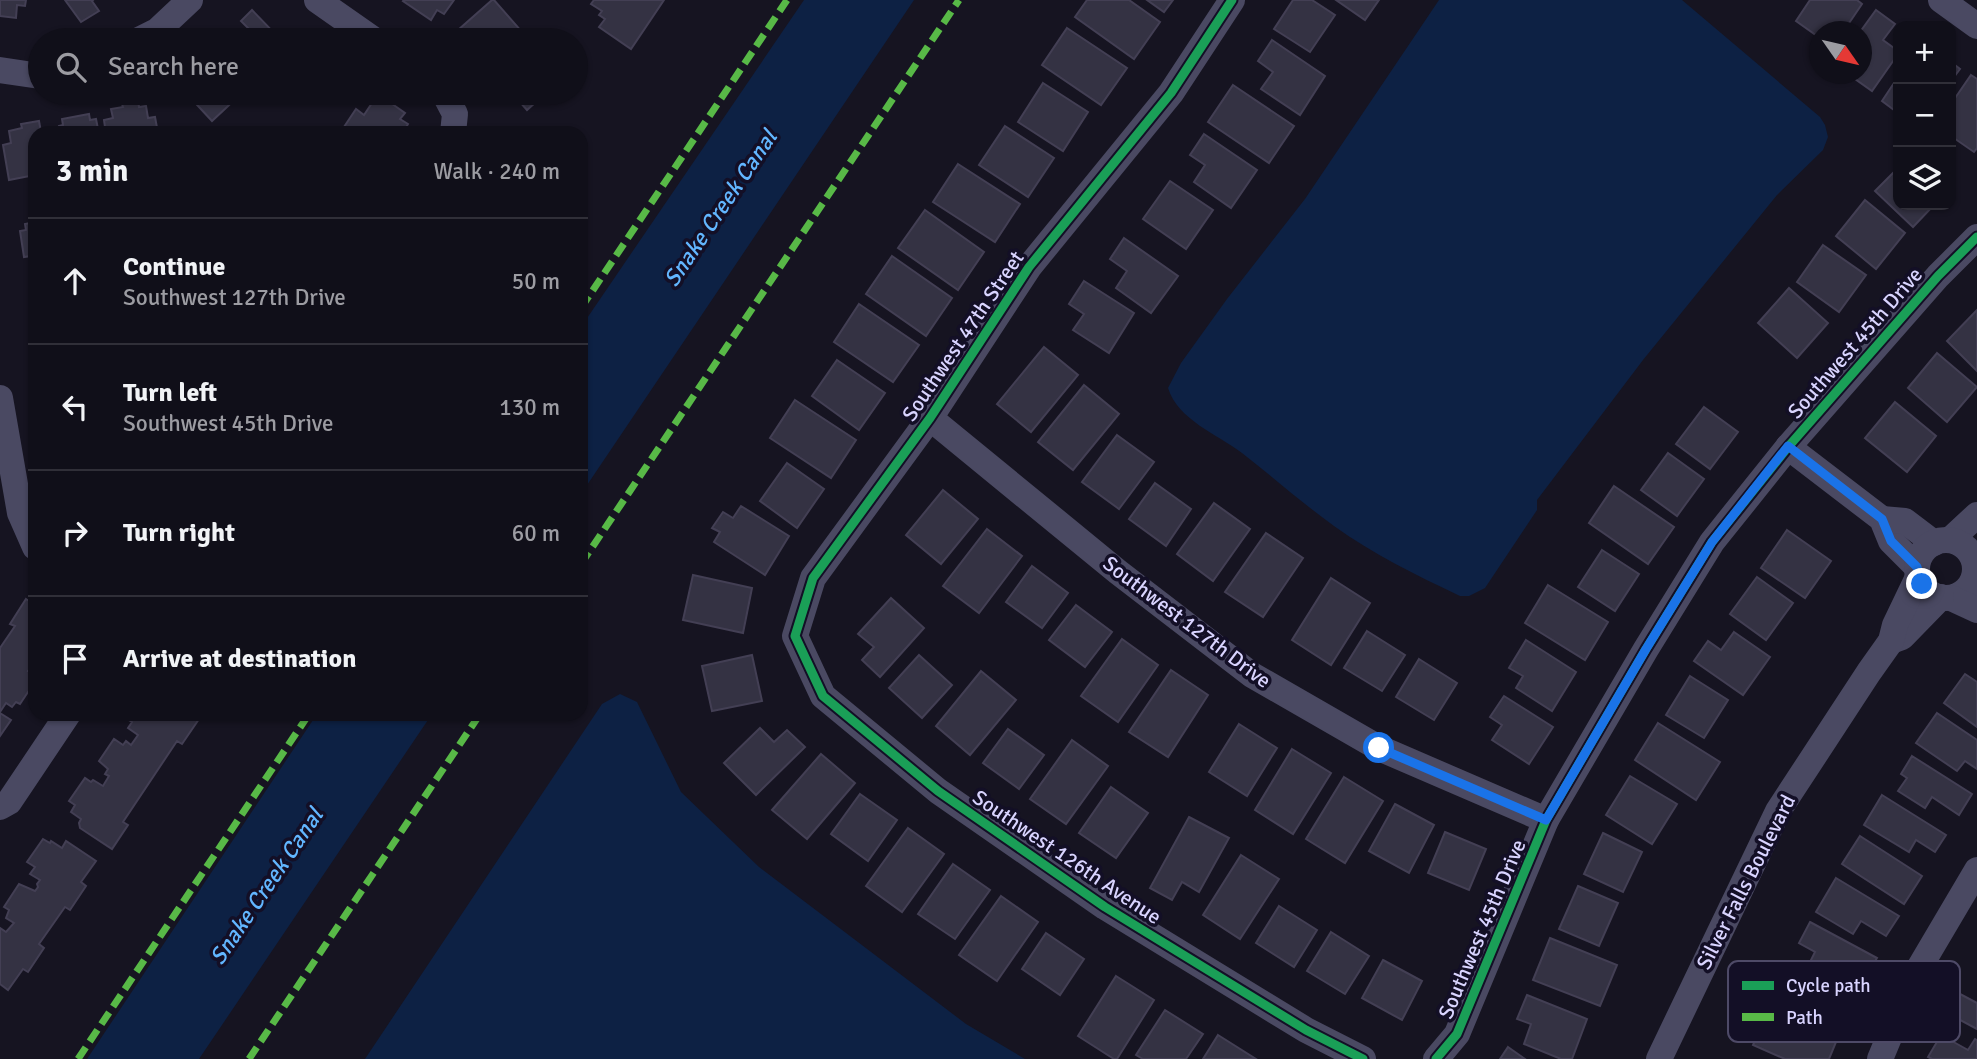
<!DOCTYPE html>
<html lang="en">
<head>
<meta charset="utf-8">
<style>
  body { margin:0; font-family:Signika,sans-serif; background:#191822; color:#f1f3f6 }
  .controls { position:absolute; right:21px; top:21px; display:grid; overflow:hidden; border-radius:14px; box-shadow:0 2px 5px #0004 }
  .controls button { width:63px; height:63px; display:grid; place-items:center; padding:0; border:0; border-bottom:2px solid #302f38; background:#100f19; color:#f1f3f6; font:35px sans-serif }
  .compass { position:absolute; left:1809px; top:21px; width:63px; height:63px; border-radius:50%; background:#100f19; box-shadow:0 2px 5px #0004; rotate:124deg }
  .stop { position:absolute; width:21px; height:21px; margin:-16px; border:5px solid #1a73e8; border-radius:50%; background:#fff }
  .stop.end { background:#1a73e8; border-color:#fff; box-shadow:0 2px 7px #0008 }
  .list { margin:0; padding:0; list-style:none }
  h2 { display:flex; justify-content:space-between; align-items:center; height:91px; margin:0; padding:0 28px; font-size:30px }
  h2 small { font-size:23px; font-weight:400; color:#9c9ca2 }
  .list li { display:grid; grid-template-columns:46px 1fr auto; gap:21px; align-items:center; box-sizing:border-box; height:126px; padding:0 28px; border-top:2px solid #302f38 }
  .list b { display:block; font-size:26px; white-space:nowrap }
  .list p { margin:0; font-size:23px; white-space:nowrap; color:#9c9ca2 }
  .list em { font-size:23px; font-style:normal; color:#9c9ca2 }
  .icon { flex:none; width:38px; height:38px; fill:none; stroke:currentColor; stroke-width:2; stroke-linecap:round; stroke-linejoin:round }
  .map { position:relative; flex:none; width:1977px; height:1059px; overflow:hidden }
  .search { position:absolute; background:#100f19; box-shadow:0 2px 5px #0004; left:28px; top:28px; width:560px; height:77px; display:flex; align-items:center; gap:18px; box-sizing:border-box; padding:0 24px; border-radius:38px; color:#9c9ca2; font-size:26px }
  .panel { position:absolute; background:#100f19; box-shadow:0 2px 5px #0004; left:28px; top:126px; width:560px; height:595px; border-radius:21px }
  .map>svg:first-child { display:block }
</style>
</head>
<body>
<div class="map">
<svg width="1977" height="1059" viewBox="0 0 1977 1059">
  <rect width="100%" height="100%" fill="#161421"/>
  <g fill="#0d2144">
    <path d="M804 0H914L581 494V327Z"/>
    <path d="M1439 0H1682L1820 117 1825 125 1828 137 1823 150 1777 195 1643 360 1537 500V510L1485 588 1469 596H1460C1416 575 1373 554 1334 526 1302 503 1273 477 1242 453 1217 434 1178 420 1168 388L1181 363 1227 299 1305 199Z"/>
    <path d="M620 694 637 702 681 792 759 867 966 1024 1025 1059H365L602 704Z"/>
    <path d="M317 714H432L199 1059H87Z"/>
  </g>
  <g fill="#343243" stroke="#433f54" stroke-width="2">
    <path d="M0 0H26L25 6 17 5 16 18 0 16Z"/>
    <path d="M65 0H93L92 1 99 11 81 22Z"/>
    <path d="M404 0H454L444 14 437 10 431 20 403 1Z"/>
    <path d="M492 0H494L529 40H464L457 31Z"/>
    <path d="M594 0H664L631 49 599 27 605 19 599 15 602 11 591 4Z"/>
    <path d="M1087 0H1129L1160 22 1134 59 1075 17Z"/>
    <path d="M1147 0H1173L1164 12Z"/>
    <path d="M1293 0H1312L1335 15 1310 52 1274 29Z"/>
    <path d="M1336 0H1379L1365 20Z"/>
    <path d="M1810 0H1857L1862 4 1843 32H1820V38L1796 21Z"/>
    <path d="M252 10 281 40H244L249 36 245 32 249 29 241 21Z"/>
    <path d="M1876 10 1895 24 1883 40 1898 51V54L1872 91 1848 74H1862V32H1860Z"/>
    <path d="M1067 28 1127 68 1101 105 1042 65Z"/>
    <path d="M1272 40 1325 76 1300 115 1261 89 1273 72 1258 61Z"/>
    <path d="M1951 62 1960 69 1951 81Z"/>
    <path d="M1971 75 1977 79V148L1974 152 1951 136V104Z"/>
    <path d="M1898 77V113L1882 101Z"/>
    <path d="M1043 83 1088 112 1063 151 1018 122Z"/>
    <path d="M1233 85 1294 126 1269 163 1208 122Z"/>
    <path d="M186 93H242L212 121Z"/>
    <path d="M512 93H546L527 110Z"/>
    <path d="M378 94 405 113 400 119 408 124 405 129 407 130 405 133H340L356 109 364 115Z"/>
    <path d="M138 101 139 107 146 106 148 118 155 117 158 133H60L59 126 63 125 62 119 89 114 90 120 96 119 98 129 105 127 104 120 113 118 111 109 123 107 122 104Z"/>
    <path d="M39 121 41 132 48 131 49 133H35V175L9 180 3 145 11 143 9 131 22 128 21 124Z"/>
    <path d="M1005 126 1054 158 1028 197 979 165Z"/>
    <path d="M1204 134 1257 170 1231 208 1194 182 1205 165 1190 155Z"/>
    <path d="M958 164 1020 204 995 242 933 202Z"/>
    <path d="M1894 172 1898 176V205H1934L1913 227 1875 191Z"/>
    <path d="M1170 181 1213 210 1186 249 1143 219Z"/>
    <path d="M1865 200 1905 233 1876 269 1836 236Z"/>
    <path d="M925 210 984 252 958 290 898 248Z"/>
    <path d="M35 222V262H32L31 256 24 257 20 231 26 230 25 224Z"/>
    <path d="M1124 238 1178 276 1151 313 1116 288 1127 271 1110 259Z"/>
    <path d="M1823 245 1866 275 1839 312 1797 282Z"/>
    <path d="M892 256 952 298 926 336 866 294Z"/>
    <path d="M1084 281 1134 313 1109 353 1073 330 1084 314 1069 304Z"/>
    <path d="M1789 288 1828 323 1797 358 1758 323Z"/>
    <path d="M859 304 919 345 893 382 834 342Z"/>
    <path d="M1977 310V371L1947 341Z"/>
    <path d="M1044 347 1078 375 1031 432 997 404Z"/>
    <path d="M1937 353 1977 387 1947 422 1908 388Z"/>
    <path d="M837 360 885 393 859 430 812 396Z"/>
    <path d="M1084 385 1119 414 1073 470 1038 442Z"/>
    <path d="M795 400 856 440 831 478 770 438Z"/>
    <path d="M1895 402 1936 436 1907 472 1865 438Z"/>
    <path d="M1704 407 1738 432 1710 469 1676 444Z"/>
    <path d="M1117 435 1154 462 1119 509 1082 482Z"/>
    <path d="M1668 453 1704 479 1677 516 1641 490Z"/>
    <path d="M787 463 824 489 797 528 760 501Z"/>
    <path d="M1155 483 1191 509 1166 546 1129 519Z"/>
    <path d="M1614 486 1674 527 1648 564 1589 523Z"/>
    <path d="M943 490 978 519 941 564 906 535Z"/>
    <path d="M1214 503 1250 529 1213 581 1177 554Z"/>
    <path d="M741 506 789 536 765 575 714 542 720 532 712 528 723 512 733 518Z"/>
    <path d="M987 529 1022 556 979 613 943 586Z"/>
    <path d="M1787 530 1831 561 1805 598 1761 568Z"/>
    <path d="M1266 533 1303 558 1263 617 1225 592Z"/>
    <path d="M1602 550 1639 574 1615 611 1578 587Z"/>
    <path d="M1032 566 1068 593 1042 628 1006 602Z"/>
    <path d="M693 575 752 588 743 633 683 620Z"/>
    <path d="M1757 577 1793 603 1766 640 1730 614Z"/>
    <path d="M1331 578 1370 603 1331 665 1292 640Z"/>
    <path d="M1548 585 1608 622 1585 660 1525 623Z"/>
    <path d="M891 598 924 628 880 677 862 660 874 647 858 634Z"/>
    <path d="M26 599 35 605V662L28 671 34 675 30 680 34 683 20 704 16 702 12 707 6 703 0 712V648L15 626 10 624Z"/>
    <path d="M1076 605 1112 632 1085 667 1049 640Z"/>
    <path d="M1367 631 1405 655 1382 691 1344 668Z"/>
    <path d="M1734 632 1770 657 1743 695 1694 661 1708 641 1721 650Z"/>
    <path d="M1122 639 1158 665 1118 722 1081 696Z"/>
    <path d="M1526 640 1576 672 1552 711 1516 688 1523 676 1509 668Z"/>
    <path d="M752 655 762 701 712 711 702 666Z"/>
    <path d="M919 655 952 685 922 718 889 688Z"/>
    <path d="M1419 659 1457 683 1434 720 1396 697Z"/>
    <path d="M1171 670 1208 695 1168 757 1129 732Z"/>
    <path d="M981 671 1016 700 970 755 936 726Z"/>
    <path d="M1965 674 1977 682V727L1944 703Z"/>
    <path d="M1690 676 1728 700 1704 738 1666 715Z"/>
    <path d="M1504 696 1553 727 1529 764 1492 740 1502 725 1490 717Z"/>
    <path d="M0 713 11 720 0 736Z"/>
    <path d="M1937 713 1977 740V769L1965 761 1957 771 1916 743Z"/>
    <path d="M128 714H191L199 719 182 744 177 741 123 822 128 825 112 849 80 828 79 823 81 819 71 812 75 805 69 801 85 778 91 782 93 780 103 786 109 776 105 774 108 769 99 761 114 739 123 745 126 741 131 745 138 735 128 728 132 722 125 718Z"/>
    <path d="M1658 723 1720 762 1696 800 1635 760Z"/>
    <path d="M1239 724 1277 748 1247 796 1209 772Z"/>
    <path d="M760 728 774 742 787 730 805 747 756 795 724 763Z"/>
    <path d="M1008 729 1044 755 1019 789 983 763Z"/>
    <path d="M1072 740 1108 766 1066 824 1030 799Z"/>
    <path d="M1292 749 1331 773 1293 834 1255 810Z"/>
    <path d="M821 754 855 783 807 839 772 810Z"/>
    <path d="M1912 756 1972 794 1959 815 1932 797 1925 808 1898 791 1907 778 1901 774Z"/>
    <path d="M1630 776 1677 804 1652 844 1606 815Z"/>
    <path d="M1344 777 1383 801 1345 863 1306 839Z"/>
    <path d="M1111 787 1148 813 1116 858 1079 833Z"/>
    <path d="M860 794 897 820 868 861 831 834Z"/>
    <path d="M1882 795 1946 835 1935 852 1916 840 1909 852 1864 825Z"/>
    <path d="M1395 804 1434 825 1409 873 1369 851Z"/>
    <path d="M1189 817 1229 838 1199 892 1182 882 1172 900 1150 888Z"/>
    <path d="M908 828 944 854 902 912 866 886Z"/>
    <path d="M1445 832 1486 849 1469 890 1428 873Z"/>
    <path d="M1603 833 1642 852 1623 892 1584 874Z"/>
    <path d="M1860 836 1922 876 1904 904 1842 864Z"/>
    <path d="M43 839 50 843 51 841 62 848 66 841 96 861 81 882 86 886 70 910 65 907 39 944 44 948 28 972 23 969 8 990 0 984V928L6 932 14 923 6 918 9 910 4 907 19 884 35 891 38 887 37 884 40 880 30 874 35 867 27 862Z"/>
    <path d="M1241 855 1279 879 1240 939 1203 915Z"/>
    <path d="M953 864 990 890 955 939 918 914Z"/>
    <path d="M1836 878 1899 916 1886 936 1861 921 1853 934 1816 912Z"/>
    <path d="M1578 886 1618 903 1599 946 1559 929Z"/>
    <path d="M1001 896 1038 922 997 981 959 955Z"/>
    <path d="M1279 906 1317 930 1294 967 1256 943Z"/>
    <path d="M1810 922 1877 958 1865 979 1846 969 1840 979 1810 962 1815 952 1799 943Z"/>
    <path d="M1331 932 1369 956 1345 994 1307 971Z"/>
    <path d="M1046 933 1084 959 1060 995 1022 969Z"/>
    <path d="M1550 938 1617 965 1600 1006 1533 980Z"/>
    <path d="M1383 960 1422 981 1402 1020 1362 998Z"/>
    <path d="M1116 976 1154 1000 1117 1059H1114L1078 1036Z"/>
    <path d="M1960 994 1977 1003V1029L1949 1014Z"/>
    <path d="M1527 995 1587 1019 1572 1059H1561L1524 1044 1531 1024 1517 1019Z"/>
    <path d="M1165 1010 1203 1034 1186 1059H1143L1136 1055Z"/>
    <path d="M1767 1012 1836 1042 1829 1059H1785L1753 1045Z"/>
    <path d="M1218 1035 1256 1059H1203Z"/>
    <path d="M1941 1035 1968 1050 1975 1039 1977 1040V1059H1932L1928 1057Z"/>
    <path d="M1508 1047 1525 1059H1500Z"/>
  </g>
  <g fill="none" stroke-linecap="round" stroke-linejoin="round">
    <g stroke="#4a4962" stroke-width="26">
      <path d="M317 0 374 40"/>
      <path d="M1232 0 1171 93 1029 267 930 418 813 578 795 636 823 696 938 791 1105 907 1306 1030 1363 1059"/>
      <path d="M1941 0 1977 26"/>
      <path d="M139 40 157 31 190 0"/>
      <path d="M0 70 40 76"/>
      <path d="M444 93 455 114 453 133"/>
      <path d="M0 398 20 513 35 547"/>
      <path d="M930 418 1118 572 1252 675 1379 748 1546 820"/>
      <path d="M1788 447 1882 519 1891 541 1917 567"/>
      <path d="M1882 519 1905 521 1934 543"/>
      <path d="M1950 540 1977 515"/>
      <circle cx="1946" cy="569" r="29"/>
      <path d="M1951 598 1977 610"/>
      <path d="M1891 641 1902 637 1941 597"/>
      <path d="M0 807 9 802 68 714"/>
      <path d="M1436 1059 1457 1034 1546 820 1646 649 1712 542 1788 447 1938 276 1977 237"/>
      <path d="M1659 1059 1778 811 1869 672 1891 641 1895 625 1918 577"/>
      <path d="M1880 1059 1915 975 1977 870"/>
    </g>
    <g stroke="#58b947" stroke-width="7" stroke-dasharray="14 7" stroke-linecap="butt">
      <path d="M581 308 787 0"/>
      <path d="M581 564 959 0"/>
      <path d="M78 1059 309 714"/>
      <path d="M249 1059 480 714"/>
    </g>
    <g stroke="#130f26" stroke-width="13">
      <g id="cycleway">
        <path d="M1232 0 1171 93 1029 267 930 418 813 578 795 636 823 696 938 791 1105 907 1306 1030 1363 1059"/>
        <path d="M1436 1059 1457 1034 1546 820 1646 649 1712 542 1788 447 1938 276 1977 237"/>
      </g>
    </g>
    <use href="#cycleway" stroke="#1a9f57" stroke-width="9"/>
  </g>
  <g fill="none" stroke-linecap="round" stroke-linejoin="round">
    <path stroke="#1a73e8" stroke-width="9" d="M1379 748 1546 820 1646 649 1712 542 1788 446 1882 519 1891 541 1917 567 1922 584"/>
  </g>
  <g text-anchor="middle" stroke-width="7" stroke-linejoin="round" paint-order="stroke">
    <g font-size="21" fill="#d9d4ff" stroke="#130f26">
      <text transform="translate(963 336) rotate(-56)" y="7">Southwest 47th Street</text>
      <text transform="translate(1855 343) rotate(-49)" y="7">Southwest 45th Drive</text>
      <text transform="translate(1187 622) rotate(37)" y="7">Southwest 127th Drive</text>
      <text transform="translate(1067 857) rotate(34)" y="7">Southwest 126th Avenue</text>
      <text transform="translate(1746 882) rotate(-63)" y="7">Silver Falls Boulevard</text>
      <text transform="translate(1482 929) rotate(-67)" y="7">Southwest 45th Drive</text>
    </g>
    <g font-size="23" font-style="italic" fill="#62b6ff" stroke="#130f26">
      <text transform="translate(720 208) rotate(-56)" y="8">Snake Creek Canal</text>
      <text transform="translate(266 886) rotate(-56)" y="8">Snake Creek Canal</text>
    </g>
  </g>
  <rect x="1728" y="961" width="232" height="81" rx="10" fill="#130f26" stroke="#4e4a67" stroke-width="2"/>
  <rect x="1742" y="981" width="32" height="9" fill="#1a9f57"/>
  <rect x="1742" y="1013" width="32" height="8" fill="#58b947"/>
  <g font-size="19" fill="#d9d4ff">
    <text x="1786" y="992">Cycle path</text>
    <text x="1786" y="1024">Path</text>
  </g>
</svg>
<div class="controls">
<button>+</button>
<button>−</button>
<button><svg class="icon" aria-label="layers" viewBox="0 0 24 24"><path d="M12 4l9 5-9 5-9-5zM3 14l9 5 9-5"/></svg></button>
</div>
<svg class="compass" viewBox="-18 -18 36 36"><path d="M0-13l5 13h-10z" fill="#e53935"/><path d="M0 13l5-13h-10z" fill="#9c9ca2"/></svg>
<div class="stop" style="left:1379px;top:748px"></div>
<div class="stop end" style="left:1922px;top:584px"></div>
<div class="search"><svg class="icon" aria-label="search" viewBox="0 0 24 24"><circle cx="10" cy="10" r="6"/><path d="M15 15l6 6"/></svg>Search here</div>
<section class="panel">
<h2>3 min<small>Walk · 240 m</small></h2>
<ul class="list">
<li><svg class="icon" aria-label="ahead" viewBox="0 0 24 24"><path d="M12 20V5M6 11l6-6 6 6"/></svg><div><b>Continue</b><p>Southwest 127th Drive</p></div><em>50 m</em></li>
<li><svg class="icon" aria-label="left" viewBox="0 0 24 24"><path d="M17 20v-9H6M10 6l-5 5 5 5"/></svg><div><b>Turn left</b><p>Southwest 45th Drive</p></div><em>130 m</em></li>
<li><svg class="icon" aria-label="right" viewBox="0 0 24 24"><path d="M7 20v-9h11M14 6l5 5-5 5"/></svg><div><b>Turn right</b></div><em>60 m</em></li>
<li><svg class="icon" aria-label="arrive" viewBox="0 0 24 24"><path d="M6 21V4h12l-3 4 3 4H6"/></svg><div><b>Arrive at destination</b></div></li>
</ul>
</section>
</div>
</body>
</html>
